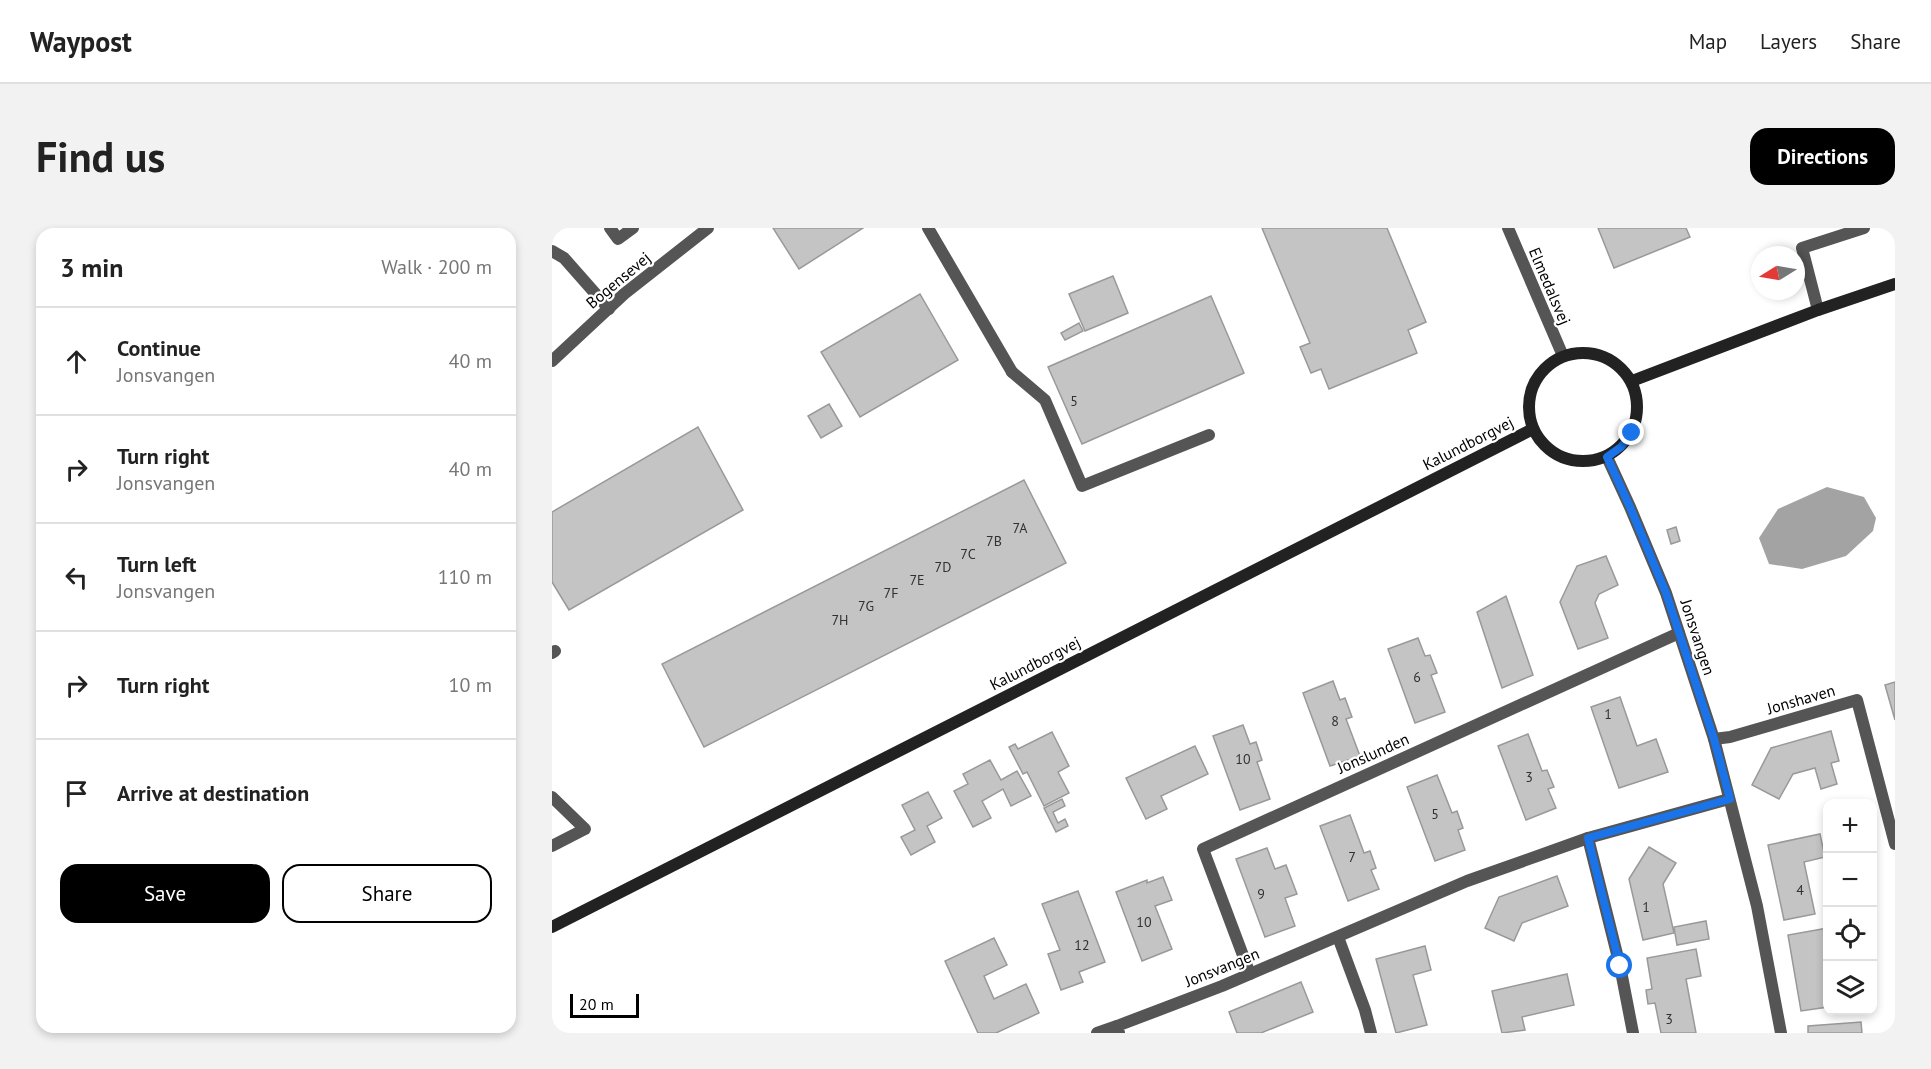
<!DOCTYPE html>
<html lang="en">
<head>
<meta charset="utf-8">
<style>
  body { margin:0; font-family:"PT Sans",sans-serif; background:#f2f2f2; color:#222 }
  .controls { position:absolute; right:18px; bottom:18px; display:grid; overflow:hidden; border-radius:12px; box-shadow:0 3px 9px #0003 }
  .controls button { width:54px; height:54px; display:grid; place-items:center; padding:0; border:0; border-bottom:2px solid #e0e0e0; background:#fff; color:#222; font:30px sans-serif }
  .compass { position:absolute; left:1199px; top:18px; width:54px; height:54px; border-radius:50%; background:#fff; box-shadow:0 3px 9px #0003; rotate:259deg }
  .scale { position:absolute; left:18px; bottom:15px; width:69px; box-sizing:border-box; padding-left:6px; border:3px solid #000; border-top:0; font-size:16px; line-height:21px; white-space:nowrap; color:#000; -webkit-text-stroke:4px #fff; paint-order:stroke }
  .stop { position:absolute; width:18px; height:18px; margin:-14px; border:4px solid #1a73e8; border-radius:50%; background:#fff }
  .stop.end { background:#1a73e8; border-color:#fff; box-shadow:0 2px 6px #0008 }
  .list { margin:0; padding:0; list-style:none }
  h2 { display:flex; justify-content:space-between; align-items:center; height:78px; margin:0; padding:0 24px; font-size:26px }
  h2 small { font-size:20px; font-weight:400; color:#767676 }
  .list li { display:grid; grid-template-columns:39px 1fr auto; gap:18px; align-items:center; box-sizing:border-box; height:108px; padding:0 24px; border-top:2px solid #e0e0e0 }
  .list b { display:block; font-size:22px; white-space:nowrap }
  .list p { margin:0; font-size:20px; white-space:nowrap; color:#767676 }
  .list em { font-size:20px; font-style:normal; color:#767676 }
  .actions { display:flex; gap:12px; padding:18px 24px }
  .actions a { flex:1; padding:14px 0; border:2px solid #000; border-radius:18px; text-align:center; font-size:21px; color:#000 }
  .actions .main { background:#000; color:#fff }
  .icon { flex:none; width:33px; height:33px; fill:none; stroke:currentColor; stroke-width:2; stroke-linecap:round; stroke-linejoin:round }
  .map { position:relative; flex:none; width:1343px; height:805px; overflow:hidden; border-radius:18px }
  header { display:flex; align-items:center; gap:36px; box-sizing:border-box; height:84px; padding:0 30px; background:#fff; border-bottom:2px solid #e0e0e0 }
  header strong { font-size:28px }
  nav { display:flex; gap:33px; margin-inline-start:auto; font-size:21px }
  .intro { display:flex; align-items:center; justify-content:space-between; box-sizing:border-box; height:144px; padding:0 36px }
  h1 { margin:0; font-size:42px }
  .button { padding:15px 27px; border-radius:18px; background:#000; color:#fff; font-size:21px; font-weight:700 }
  main { display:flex; gap:36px; padding:0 36px }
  aside { flex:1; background:#fff; border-radius:18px; box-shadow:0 3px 9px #0003 }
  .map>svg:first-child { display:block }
</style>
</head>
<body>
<header>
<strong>Waypost</strong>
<nav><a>Map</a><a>Layers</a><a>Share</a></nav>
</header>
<div class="intro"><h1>Find us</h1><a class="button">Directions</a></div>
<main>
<aside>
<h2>3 min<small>Walk · 200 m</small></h2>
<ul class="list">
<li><svg class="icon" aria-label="ahead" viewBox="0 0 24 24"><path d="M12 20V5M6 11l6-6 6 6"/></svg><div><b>Continue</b><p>Jonsvangen</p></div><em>40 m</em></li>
<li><svg class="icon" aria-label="right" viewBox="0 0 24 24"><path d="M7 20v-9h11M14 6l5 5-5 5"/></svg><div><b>Turn right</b><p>Jonsvangen</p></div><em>40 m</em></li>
<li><svg class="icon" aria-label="left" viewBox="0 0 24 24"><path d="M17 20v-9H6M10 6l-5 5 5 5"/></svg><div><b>Turn left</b><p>Jonsvangen</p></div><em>110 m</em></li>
<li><svg class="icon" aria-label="right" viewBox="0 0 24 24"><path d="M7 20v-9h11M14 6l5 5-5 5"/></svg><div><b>Turn right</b></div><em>10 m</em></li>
<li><svg class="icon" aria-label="arrive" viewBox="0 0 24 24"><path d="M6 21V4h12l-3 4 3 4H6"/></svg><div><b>Arrive at destination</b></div></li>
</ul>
<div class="actions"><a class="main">Save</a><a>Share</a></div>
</aside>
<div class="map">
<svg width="1343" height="805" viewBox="0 0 1343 805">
  <rect width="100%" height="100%" fill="#fff"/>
  <path fill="#a3a3a3" d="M1275 259 1312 269 1324 290 1321 303 1294 328 1250 341 1217 336 1207 310 1226 281Z"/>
  <g fill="#c4c4c4" stroke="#999" stroke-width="1.5">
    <path d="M221 0H311L247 41Z"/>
    <path d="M710 0H835L874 94 856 102 865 125 777 161 769 141 759 145 748 119 758 115Z"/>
    <path d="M1046 0H1134L1138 9 1062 40Z"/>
    <path d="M561 48 576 85 533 103 517 66Z"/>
    <path d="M368 66 406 132 308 189 269 124Z"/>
    <path d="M659 68 692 145 530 216 496 139Z"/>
    <path d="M527 95 531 103 513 112 509 105Z"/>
    <path d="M277 176 290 198 269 210 256 188Z"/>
    <path d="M146 199 191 282 17 382 0 354V284Z"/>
    <path d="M472 252 514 335 152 519 110 436Z"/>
    <path d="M1124 299 1128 313 1119 316 1115 302Z"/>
    <path d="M1054 328 1066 357 1047 366 1043 375 1056 410 1026 421 1008 374 1025 338Z"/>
    <path d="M954 368 981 447 950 460 925 384Z"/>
    <path d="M866 410 873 428 878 427 885 445 879 447 893 484 863 495 836 421Z"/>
    <path d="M781 453 788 472 793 470 800 489 794 491 808 528 778 538 751 465Z"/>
    <path d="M1343 454V492L1333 457Z"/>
    <path d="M1068 469 1085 518 1104 511 1116 544 1067 560 1039 479Z"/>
    <path d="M691 497 698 516 704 514 710 532 705 534 718 571 688 582 661 508Z"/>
    <path d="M1279 503 1287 533 1279 535 1285 556 1269 561 1263 540 1241 546 1227 571 1200 557 1219 520Z"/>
    <path d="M500 504 517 538 506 544 517 565 492 578 475 544 471 546 457 519 463 516 466 521Z"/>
    <path d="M976 506 990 543 995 542 1002 559 996 561 1004 580 974 592 946 518Z"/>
    <path d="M643 518 656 546 609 568 615 581 594 591 574 550Z"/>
    <path d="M438 532 449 552 465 543 479 568 459 578 451 561 430 573 439 590 421 599 402 563 416 556 411 546Z"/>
    <path d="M885 547 900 585 905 583 911 600 906 602 913 622 883 633 855 559Z"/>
    <path d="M376 564 390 590 375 598 383 614 359 627 349 609 363 602 350 577Z"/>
    <path d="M510 571 513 578 501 584 506 595 513 591 516 598 504 604 492 580Z"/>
    <path d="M798 587 812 625 818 623 824 640 819 642 827 661 796 673 768 598Z"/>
    <path d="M1268 606 1273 629 1252 634 1263 686 1232 692 1216 617Z"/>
    <path d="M1097 619 1124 635 1111 656 1122 705 1091 712 1077 651Z"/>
    <path d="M715 620 723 641 734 637 745 666 733 670 743 698 713 709 684 631Z"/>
    <path d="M1005 648 1016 678 970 695 962 713 933 700 947 669Z"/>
    <path d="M611 649 620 672 603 678 620 721 590 733 564 664 595 652V655Z"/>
    <path d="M526 663 553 734 527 744 531 754 509 762 496 726 508 722 490 676Z"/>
    <path d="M1154 693 1157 711 1125 717 1122 699Z"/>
    <path d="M1276 700V726H1273L1276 743V779L1249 783 1236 707Z"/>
    <path d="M442 710 455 737 432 748 442 771 474 756 487 785 444 805H426L393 733Z"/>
    <path d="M873 718 879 742 861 747 875 797 844 805 824 731Z"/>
    <path d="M1144 721 1149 748 1134 751 1144 805H1109L1103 775 1096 776 1094 762 1100 761 1095 730Z"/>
    <path d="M1015 746 1022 777 970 789 973 802 950 805 940 763Z"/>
    <path d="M749 754 761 784 709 805H685L677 784Z"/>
    <path d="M1309 794 1310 805H1256V798Z"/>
  </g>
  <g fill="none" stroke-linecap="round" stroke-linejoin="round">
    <g stroke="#555" stroke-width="12">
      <path d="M58 0 66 11 81 0"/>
      <path d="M0 23 12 30 57 81"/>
      <path d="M1266 82 1250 20 1312 0"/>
      <path d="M460 144 493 172 530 258 657 207"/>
      <path d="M0 425 3 423"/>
      <path d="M0 569 33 601 0 618"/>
    </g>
    <g stroke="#555" stroke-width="12">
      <path d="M376 0 460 144"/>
      <path d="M956 0 1011 128"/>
      <path d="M0 133 72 66 156 0"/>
      <path d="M1055 229 1078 279 1114 365 1162 511 1205 678 1229 805"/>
      <path d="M1162 511 1178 509 1305 472 1343 616"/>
      <path d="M1036 610 1068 738 1081 805"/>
      <path d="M786 709 813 782 819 805"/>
      <path d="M698 746 651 621 1127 405"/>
      <path d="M545 805 565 798"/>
      <path d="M567 805 565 798 670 758 915 653 1036 610 1177 571"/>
    </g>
    <g stroke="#222" stroke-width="12">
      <circle cx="1031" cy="179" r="54"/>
      <path d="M1080 153 1266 82 1343 56"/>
      <path d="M0 699 981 201"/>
    </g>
  </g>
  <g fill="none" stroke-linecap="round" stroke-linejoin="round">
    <path stroke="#1a73e8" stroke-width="8" d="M1068 738 1036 610 1178 571 1162 511 1114 365 1078 279 1055 229 1069 219 1080 205"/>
  </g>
  <g text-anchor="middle" stroke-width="4.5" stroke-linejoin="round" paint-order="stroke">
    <g font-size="14" fill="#313131">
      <text x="522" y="178">5</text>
      <text x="468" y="305">7A</text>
      <text x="442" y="318">7B</text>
      <text x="416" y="331">7C</text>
      <text x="391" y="344">7D</text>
      <text x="365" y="357">7E</text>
      <text x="339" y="370">7F</text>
      <text x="314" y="383">7G</text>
      <text x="288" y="397">7H</text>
      <text x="865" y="454">6</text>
      <text x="1056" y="491">1</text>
      <text x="783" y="498">8</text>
      <text x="691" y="536">10</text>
      <text x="977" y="554">3</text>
      <text x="883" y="591">5</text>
      <text x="800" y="634">7</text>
      <text x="1248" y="667">4</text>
      <text x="709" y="671">9</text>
      <text x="1094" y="684">1</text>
      <text x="592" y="699">10</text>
      <text x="530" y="722">12</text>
      <text x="1117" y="796">3</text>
    </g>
    <g font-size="16" fill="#000" stroke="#fff">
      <text transform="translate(66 52) rotate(-40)" y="6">Bogensevej</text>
      <text transform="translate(998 58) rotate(67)" y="6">Elmedalsvej</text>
      <text transform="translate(916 215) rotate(-27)" y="6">Kalundborgvej</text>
      <text transform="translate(1146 409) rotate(72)" y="6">Jonsvangen</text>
      <text transform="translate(483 435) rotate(-27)" y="6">Kalundborgvej</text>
      <text transform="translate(1249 471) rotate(-16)" y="6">Jonshaven</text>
      <text transform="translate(821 525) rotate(-24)" y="6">Jonslunden</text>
      <text transform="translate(670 739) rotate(-22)" y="6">Jonsvangen</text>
    </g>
  </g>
</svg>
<div class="controls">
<button>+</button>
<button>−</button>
<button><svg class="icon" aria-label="locate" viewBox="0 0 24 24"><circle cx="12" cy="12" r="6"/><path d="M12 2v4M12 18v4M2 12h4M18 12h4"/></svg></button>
<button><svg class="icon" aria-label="layers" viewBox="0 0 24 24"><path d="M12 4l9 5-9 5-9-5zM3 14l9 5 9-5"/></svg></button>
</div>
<svg class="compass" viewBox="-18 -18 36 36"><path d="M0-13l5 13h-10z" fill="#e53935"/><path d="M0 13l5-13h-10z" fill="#767676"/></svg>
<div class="scale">20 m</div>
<div class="stop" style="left:1068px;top:738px"></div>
<div class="stop end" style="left:1080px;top:205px"></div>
</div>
</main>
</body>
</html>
